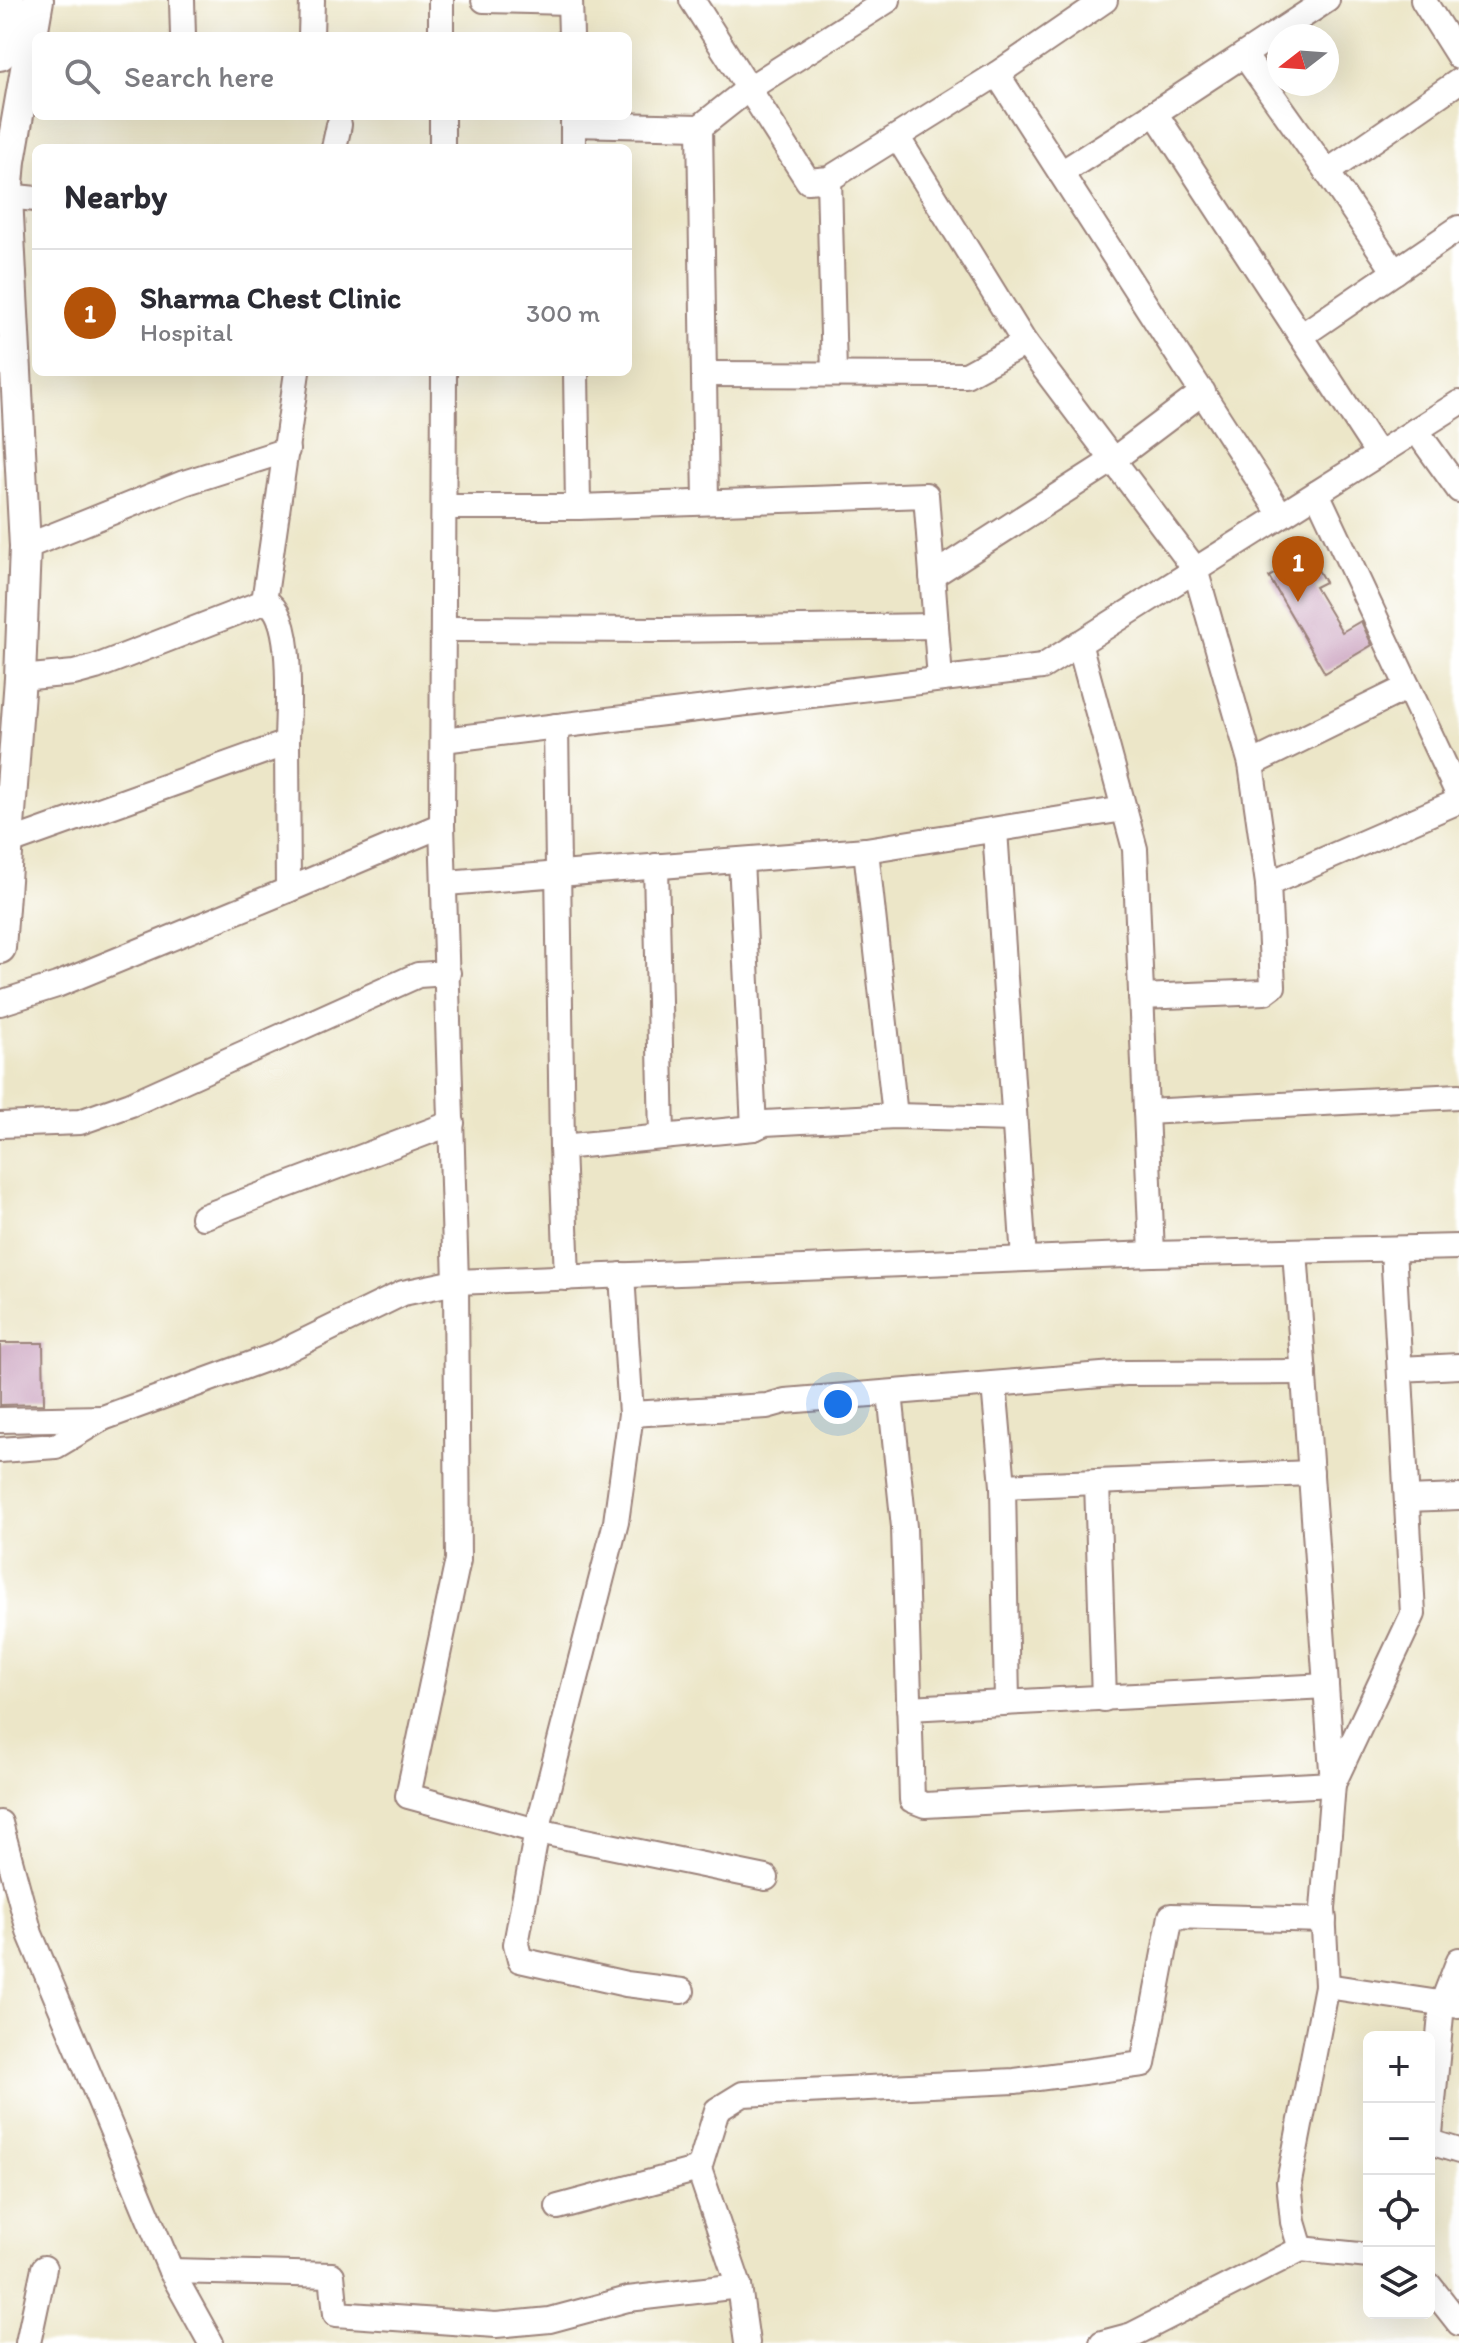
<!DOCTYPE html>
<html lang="en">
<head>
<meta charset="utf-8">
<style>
  body { margin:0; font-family:Itim,sans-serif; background:#f7f7f7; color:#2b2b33 }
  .controls { position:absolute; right:24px; bottom:24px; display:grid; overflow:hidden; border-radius:12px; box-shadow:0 8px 32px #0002 }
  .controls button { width:72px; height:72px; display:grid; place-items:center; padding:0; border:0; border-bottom:2px solid #e1e1e2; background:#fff; color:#2b2b33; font:40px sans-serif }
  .compass { position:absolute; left:1267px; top:24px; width:72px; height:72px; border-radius:50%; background:#fff; box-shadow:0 8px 32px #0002; rotate:253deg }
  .you { position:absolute; left:838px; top:1404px; width:28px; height:28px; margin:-20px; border:6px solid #fff; border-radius:50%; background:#1a73e8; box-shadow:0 0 0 12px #1a73e833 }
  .badge { display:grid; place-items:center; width:52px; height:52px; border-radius:50%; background:#b45309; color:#fff; font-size:26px; font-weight:700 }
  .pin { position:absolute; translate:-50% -66px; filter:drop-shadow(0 2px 4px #0008) }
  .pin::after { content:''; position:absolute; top:42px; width:28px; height:24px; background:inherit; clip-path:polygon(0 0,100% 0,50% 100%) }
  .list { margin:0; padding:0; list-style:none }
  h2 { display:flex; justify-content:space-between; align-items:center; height:104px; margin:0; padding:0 32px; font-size:34px }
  h2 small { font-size:26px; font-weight:400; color:#7c7c81 }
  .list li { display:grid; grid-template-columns:52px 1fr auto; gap:24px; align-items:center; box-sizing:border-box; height:128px; padding:0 32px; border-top:2px solid #e1e1e2 }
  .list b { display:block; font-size:30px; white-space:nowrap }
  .list p { margin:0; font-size:26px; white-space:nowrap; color:#7c7c81 }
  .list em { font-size:26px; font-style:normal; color:#7c7c81 }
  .icon { flex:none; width:44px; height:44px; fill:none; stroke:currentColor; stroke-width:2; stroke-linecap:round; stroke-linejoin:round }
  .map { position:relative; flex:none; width:1459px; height:2343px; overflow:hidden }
  .search { position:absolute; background:#fff; box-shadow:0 8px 32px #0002; left:32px; top:32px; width:600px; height:88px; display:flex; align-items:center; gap:20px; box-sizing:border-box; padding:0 28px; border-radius:12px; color:#7c7c81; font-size:30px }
  .panel { position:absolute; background:#fff; box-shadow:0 8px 32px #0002; left:32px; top:144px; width:600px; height:232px; border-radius:12px }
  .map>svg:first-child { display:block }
</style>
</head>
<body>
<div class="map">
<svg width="1459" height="2343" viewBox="0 0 1459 2343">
  <rect width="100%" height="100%" fill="#fff"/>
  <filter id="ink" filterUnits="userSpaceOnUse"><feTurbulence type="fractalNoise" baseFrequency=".0125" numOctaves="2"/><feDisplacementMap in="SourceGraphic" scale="16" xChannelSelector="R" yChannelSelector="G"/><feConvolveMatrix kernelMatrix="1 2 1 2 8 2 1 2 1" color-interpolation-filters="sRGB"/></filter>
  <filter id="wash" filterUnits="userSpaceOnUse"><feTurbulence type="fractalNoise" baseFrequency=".006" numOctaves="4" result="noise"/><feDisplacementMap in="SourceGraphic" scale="32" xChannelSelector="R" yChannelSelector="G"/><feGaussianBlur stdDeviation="1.8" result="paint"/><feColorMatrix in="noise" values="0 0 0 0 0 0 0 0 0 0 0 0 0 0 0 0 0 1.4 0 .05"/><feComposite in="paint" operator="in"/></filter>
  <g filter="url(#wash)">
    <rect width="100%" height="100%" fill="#ece6c8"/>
    <g id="blocks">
      <g fill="#c79dbb">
        <path d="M1299 559 1304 568 1314 563 1325 582 1315 587 1342 632 1361 621 1372 645 1325 673 1269 577Z"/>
        <path d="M0 1343H43L44 1404 0 1405Z"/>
      </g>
    </g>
  </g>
  <g filter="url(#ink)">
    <use href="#blocks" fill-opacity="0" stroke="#9b827a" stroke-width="2"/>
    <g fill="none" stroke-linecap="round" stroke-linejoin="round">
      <g stroke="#9b827a" stroke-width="28">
        <g id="minor">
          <path d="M182 0 183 36"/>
          <path d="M441 0V36"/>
          <path d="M484 0 570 2"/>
          <path d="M570 0 571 36"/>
          <path d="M692 0 808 181 829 179 997 74"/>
          <path d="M1105 0 997 74 1281 515"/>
          <path d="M1423 0 1459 57"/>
          <path d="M311 36 312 0"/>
          <path d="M1244 55 1327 172 1459 81"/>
          <path d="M1155 113 1327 0"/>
          <path d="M442 116V148"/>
          <path d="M573 116V148"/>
          <path d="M573 124 700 127 748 89 888 0"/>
          <path d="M700 127 706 502"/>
          <path d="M334 148 339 125"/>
          <path d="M1327 172 1395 272"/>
          <path d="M1061 173 1155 113 1378 454"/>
          <path d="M829 179 834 374"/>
          <path d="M7 196 36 199"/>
          <path d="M1301 336 1459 228"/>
          <path d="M1025 343 1195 569 1251 764 1268 884 1459 801"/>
          <path d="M444 372 442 825 456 1282 458 1560 408 1796 537 1831 766 1878"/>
          <path d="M704 374 966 375 1025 343 898 138"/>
          <path d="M1416 430 1459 490"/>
          <path d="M1317 493 1459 796"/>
          <path d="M445 507H578L576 372"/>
          <path d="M578 507 926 495 940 679"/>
          <path d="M25 547 184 483 287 450"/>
          <path d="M932 576 1113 460 1203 392"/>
          <path d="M264 602 297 372"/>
          <path d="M444 629 666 630 936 626"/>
          <path d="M1079 643 1135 849 1152 1254"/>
          <path d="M20 678 74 673 96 667 264 602C296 607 287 715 287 743"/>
          <path d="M556 726 562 1147 662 1137 656 866"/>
          <path d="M443 740 1042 667 1459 403"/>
          <path d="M1251 764 1408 687"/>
          <path d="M995 830 1024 1259"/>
          <path d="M10 842 287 743 288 890 442 825"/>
          <path d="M866 850 895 1116"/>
          <path d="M741 860 754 1128"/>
          <path d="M446 883 866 850 1124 809"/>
          <path d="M1141 997 1265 992 1273 986 1268 884"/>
          <path d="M0 1003 57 985 288 890"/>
          <path d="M1146 1112 1459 1096"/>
          <path d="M0 1125 80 1122 131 1104 418 975 448 973"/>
          <path d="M662 1137 754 1128 765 1123 895 1116 1014 1119"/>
          <path d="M562 1147 567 1278"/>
          <path d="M203 1217 452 1123"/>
          <path d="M1295 1251 1333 1784 1323 1909 1327 1986 1459 2006"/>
          <path d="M622 1275 631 1414 616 1522 537 1831 516 1944 520 1960 626 1984 682 1991"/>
          <path d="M1400 1369 1459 1366"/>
          <path d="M994 1384 1003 1486 1007 1702"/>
          <path d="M890 1393 904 1527 912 1800 925 1805 1333 1784 1413 1614 1393 1249"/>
          <path d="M631 1414 767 1406 785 1401 1126 1373 1304 1372"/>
          <path d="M0 1420 103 1418"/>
          <path d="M0 1450 56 1446 103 1418 276 1355 403 1293 456 1282 1152 1254 1459 1247"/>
          <path d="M1097 1482 1104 1699"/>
          <path d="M1003 1486 1311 1473"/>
          <path d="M1407 1499 1459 1497"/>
          <path d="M909 1708 1326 1686"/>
          <path d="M0 1823 30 1934 171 2271 211 2343"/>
          <path d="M1430 2142 1459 2151"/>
          <path d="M1429 2145 1442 2004 1459 1960"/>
          <path d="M558 2207 699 2169"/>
          <path d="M1301 2249 1293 2222 1289 2182 1327 1986"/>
          <path d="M171 2271 332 2275 336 2314 496 2325 550 2320 628 2299 739 2286"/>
          <path d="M1429 2285 1459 2323"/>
          <path d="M28 2343 44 2268"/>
          <path d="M747 2343 739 2286 699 2169 717 2110 743 2094 1015 2081 1143 2064 1171 1916 1324 1920"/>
          <path d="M1102 2343 1132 2335 1301 2249 1369 2256"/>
        </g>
      </g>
      <g stroke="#9b827a" stroke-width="34">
        <g id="tertiary">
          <path d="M0 55 9 0"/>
          <path d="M0 948 20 678 25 547 7 196 10 161 38 0"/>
        </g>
      </g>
      <use href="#minor" stroke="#fff" stroke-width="24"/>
      <use href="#tertiary" stroke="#fff" stroke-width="30"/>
    </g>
  </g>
</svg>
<div class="controls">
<button>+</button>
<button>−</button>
<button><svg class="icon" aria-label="locate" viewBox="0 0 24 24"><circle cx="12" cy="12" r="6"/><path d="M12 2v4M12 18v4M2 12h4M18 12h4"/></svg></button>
<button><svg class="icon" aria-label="layers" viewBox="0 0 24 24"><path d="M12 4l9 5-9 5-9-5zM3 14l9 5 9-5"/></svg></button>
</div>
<svg class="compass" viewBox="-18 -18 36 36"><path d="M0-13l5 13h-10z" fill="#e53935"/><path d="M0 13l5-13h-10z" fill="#7c7c81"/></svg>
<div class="you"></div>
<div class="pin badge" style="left:1298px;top:602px">1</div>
<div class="search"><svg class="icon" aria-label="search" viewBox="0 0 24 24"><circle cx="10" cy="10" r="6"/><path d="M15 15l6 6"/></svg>Search here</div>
<section class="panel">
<h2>Nearby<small></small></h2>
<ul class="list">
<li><span class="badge">1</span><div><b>Sharma Chest Clinic</b><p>Hospital</p></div><em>300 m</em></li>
</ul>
</section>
</div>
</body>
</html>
